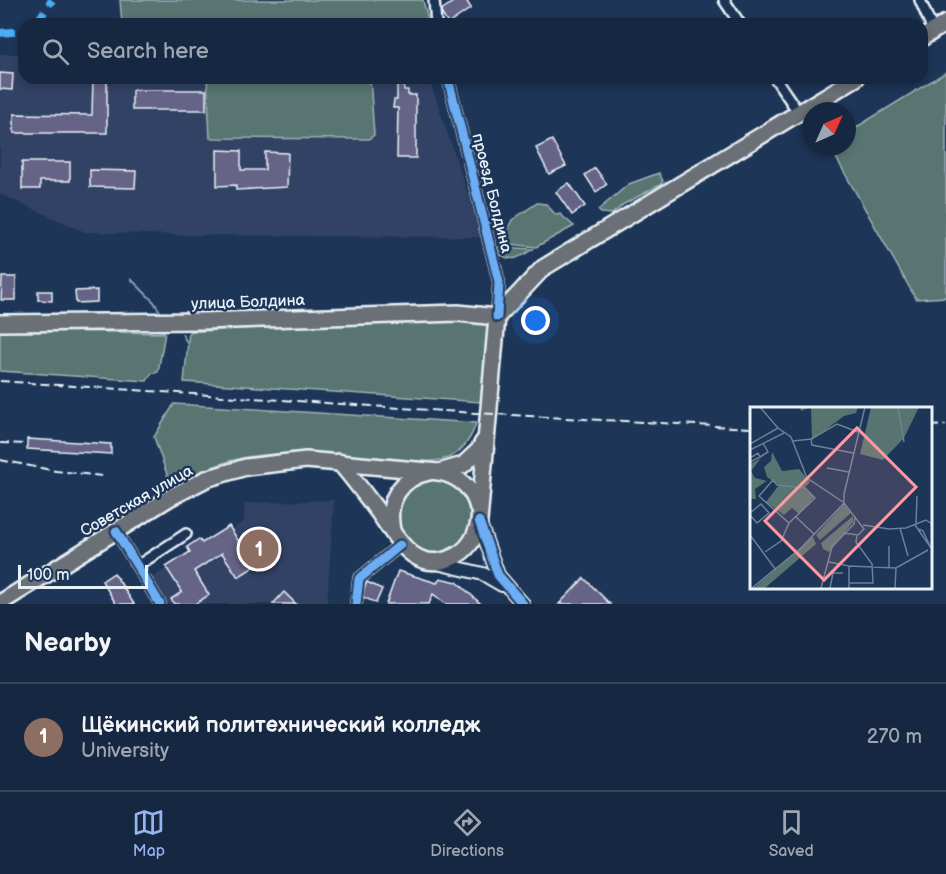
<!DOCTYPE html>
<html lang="en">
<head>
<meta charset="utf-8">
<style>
  body { margin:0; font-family:"Balsamiq Sans",sans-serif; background:#23344c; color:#f1f3f6 }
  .compass { position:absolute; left:802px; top:102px; width:54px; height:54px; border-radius:50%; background:#162841; box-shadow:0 3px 9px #0003; rotate:45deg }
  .scale { position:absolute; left:18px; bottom:15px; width:130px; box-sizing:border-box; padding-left:6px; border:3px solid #e8f1f8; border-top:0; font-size:16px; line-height:21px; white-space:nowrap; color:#e8f1f8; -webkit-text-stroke:4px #1d3557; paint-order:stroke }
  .you { position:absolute; left:536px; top:321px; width:21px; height:21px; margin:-15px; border:4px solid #fff; border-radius:50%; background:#1a73e8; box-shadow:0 0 0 9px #1a73e833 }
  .badge { display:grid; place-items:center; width:39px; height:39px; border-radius:50%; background:#95b2f1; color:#fff; font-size:20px; font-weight:700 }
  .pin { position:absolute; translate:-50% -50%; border:3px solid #fff; box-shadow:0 2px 6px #0006 }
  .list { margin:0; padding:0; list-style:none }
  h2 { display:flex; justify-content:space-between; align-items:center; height:78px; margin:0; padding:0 24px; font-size:26px }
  h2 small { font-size:20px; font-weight:400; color:#9ea6b1 }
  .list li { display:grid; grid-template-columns:39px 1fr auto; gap:18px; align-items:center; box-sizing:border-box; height:108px; padding:0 24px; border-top:2px solid #35445a }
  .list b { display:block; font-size:22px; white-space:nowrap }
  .list p { margin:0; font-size:20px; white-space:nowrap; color:#9ea6b1 }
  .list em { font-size:20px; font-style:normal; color:#9ea6b1 }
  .icon { flex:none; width:33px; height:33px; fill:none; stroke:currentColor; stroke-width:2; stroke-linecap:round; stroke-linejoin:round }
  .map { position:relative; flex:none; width:946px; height:604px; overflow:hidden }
  .search { position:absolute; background:#162841; box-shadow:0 3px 9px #0003; left:18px; right:18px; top:18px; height:66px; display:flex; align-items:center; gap:15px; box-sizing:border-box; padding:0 21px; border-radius:18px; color:#9ea6b1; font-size:22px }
  .sheet { height:186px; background:#162841 }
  nav { display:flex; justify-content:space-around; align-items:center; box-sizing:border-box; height:84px; border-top:2px solid #35445a; background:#162841; font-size:16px; color:#9ea6b1 }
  nav a { display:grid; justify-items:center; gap:3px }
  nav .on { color:#95b2f1 }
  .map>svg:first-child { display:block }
</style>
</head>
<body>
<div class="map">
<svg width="946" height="604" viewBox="0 0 946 604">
  <rect width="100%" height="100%" fill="#1d3557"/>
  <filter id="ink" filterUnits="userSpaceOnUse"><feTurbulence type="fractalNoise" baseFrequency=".0167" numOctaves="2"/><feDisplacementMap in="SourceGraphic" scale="12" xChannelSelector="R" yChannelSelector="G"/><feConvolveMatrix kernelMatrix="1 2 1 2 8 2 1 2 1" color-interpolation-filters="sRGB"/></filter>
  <g filter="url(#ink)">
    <g fill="#334365">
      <path d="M0 54H24V78H429L482 237 177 235 85 232 0 194Z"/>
      <path d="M334 500 327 604H163L149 581 189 552 186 547 199 539 203 543 229 526 232 530 244 521 245 503Z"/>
    </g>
    <g fill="#587471" stroke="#a0b2b4" stroke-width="1.5">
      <path d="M120 0H423L429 24H122Z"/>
      <path d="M946 72V297L916 299 830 147H847V133Z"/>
      <path d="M207 78H370L374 135 369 139 210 138Z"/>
      <path d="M659 173 663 181 660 185 624 204 612 214 601 213 598 210 629 184Z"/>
      <path d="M537 203 546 204 556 215 560 214 574 226 536 247 501 243 512 220Z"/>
      <path d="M499 247 533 249C522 256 513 263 501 255Z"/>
      <path d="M458 316 493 320 481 402 184 382 189 332Z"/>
      <path d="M0 330 165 333 158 372 151 374 147 381 0 371Z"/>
      <path d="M174 404 476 423C472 438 460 456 444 459 420 465 391 459 366 457 328 454 286 451 247 457 221 461 194 474 171 486L154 437Z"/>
      <circle cx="435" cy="517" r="38"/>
    </g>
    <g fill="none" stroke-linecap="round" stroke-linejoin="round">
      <g stroke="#889fb8" stroke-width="2">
        <path d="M131 279 154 302 162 315"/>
        <path d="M156 330 164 331"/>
        <path d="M182 334 188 344"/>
      </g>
    </g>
    <g fill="#656486" stroke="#e8f1f8" stroke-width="1.5">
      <path d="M456 0H466L471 8 448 24 440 11Z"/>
      <path d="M0 73 13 74 12 90 0 89Z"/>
      <path d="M93 78H107V133H14V114L92 115Z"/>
      <path d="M388 78H415V81H403L404 90H408V95H416V158H397L398 108H393L394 100H397V80H388Z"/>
      <rect x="132" y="90" width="74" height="20"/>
      <path d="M552 140 566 166 549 174 536 148Z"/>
      <path d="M217 150 241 151V170H265V152L288 153 287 187 236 190V185L217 186Z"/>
      <path d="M22 162H70V181H40V189H22Z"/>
      <path d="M595 168 607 184 596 192 585 175Z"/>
      <path d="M90 170 136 171 135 188 90 187Z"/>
      <path d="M569 183 585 206 572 215 556 192Z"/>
      <path d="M2 277H16V300H1Z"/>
      <path d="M97 290V302L76 303 75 291Z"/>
      <path d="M38 291H52V301L38 300Z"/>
      <path d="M27 439 111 444V454L27 449Z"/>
      <path d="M229 526 244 550 254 544 265 560 238 577 222 553 194 571 209 595 195 604H174L171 599 182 592 166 567 190 552 187 547 199 539 202 543Z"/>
      <path d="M398 571 437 583 440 578 457 582 481 604H446L433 594 429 604H386Z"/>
      <path d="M114 573 134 604H116L102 581Z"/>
      <path d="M584 578 610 604H559Z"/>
      <path d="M367 582 382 589 376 603 361 596Z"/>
      <path d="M284 592 296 604H273Z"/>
    </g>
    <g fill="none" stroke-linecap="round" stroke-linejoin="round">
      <g stroke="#e8f1f8" stroke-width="14">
        <g id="minor">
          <path d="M434 0 436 24"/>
          <path d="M724 0 740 24"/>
          <path d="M920 0 931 26"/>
          <path d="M448 78 499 282 497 315"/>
          <path d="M775 78 794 106"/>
          <path d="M116 531 160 604"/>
          <path d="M137 566 186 534"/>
          <path d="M356 604 359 579 400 545"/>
        </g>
      </g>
      <g stroke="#e8f1f8" stroke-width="16">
        <g id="tertiary">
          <path d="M479 521 498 575 523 604"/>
          <path d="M437 563 483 574 502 585"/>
        </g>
      </g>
      <g stroke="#e8f1f8" stroke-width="20">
        <g id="primary">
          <path d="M922 38 946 23"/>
          <path d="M0 323 203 321 458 313 497 317"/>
          <path d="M339 462C353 478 366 496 379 513 397 538 415 575 453 557 469 550 476 537 479 521L497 317 543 268 856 78"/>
          <path d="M439 472C458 476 473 488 478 508"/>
          <path d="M392 530C386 501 400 478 429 472"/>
          <path d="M0 603 171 497 206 479 246 467 306 460 439 472 463 465 479 450 483 442"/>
        </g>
      </g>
      <use href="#minor" stroke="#1d3557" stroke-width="9"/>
      <use href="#tertiary" stroke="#1d3557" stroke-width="12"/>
      <use href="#primary" stroke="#6a7074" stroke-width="15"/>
      <g stroke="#e8f1f8" stroke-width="2" stroke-dasharray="9 4.5" stroke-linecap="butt">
        <path d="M0 381 475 413 751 428"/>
        <path d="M930 426 946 425"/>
        <path d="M0 443 27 444"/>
        <path d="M0 460 56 471 103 476"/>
      </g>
      <g stroke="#49aef6" stroke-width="8" stroke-dasharray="15 8" stroke-linecap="butt">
        <path d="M36 24 52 0"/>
        <path d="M0 33 24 31"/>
      </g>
      <g stroke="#1d3557" stroke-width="13">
        <g id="cycleway">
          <path d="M448 78 499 282 497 317"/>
          <path d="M479 521 498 575 523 604"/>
          <path d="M116 531 160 604"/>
          <path d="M356 604 359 579 400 545"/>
        </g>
      </g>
      <use href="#cycleway" stroke="#6dadf4" stroke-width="9"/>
    </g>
  </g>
  <g text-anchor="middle" stroke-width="5" stroke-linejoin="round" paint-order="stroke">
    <g font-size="16" fill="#e8f1f8" stroke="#1d3557">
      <text transform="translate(493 193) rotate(76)" y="6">проезд Болдина</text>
      <text transform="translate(248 301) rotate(-2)" y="6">улица Болдина</text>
      <text transform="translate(136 500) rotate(-30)" y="6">Советская улица</text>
    </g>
  </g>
  <g transform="translate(750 407)">
    <rect width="182" height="182" fill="#1d3557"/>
    <path d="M50 0H108L106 6 94 9 62 33 61 0 51 4ZM121 0H169L154 31 133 53 110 47ZM22 45 32 64 49 62 60 75 54 81 64 90 49 107 42 101 34 108 16 95 29 78 17 70 14 60 21 54ZM11 51 1 64 5 71 17 74 5 82 6 92H0V57ZM94 97 101 106 70 133 66 128ZM103 109V115L79 145 73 142 71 136ZM63 130 66 137 15 181H4Z" fill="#587471"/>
    <path fill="none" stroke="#6e8097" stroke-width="1.5" d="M10 0 28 21 41 30 57 71 93 95M148 0 154 35M61 32 87 17 108 25M43 34 61 32 62 38 103 46M0 37 28 21M0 43 34 26M10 50 18 45 13 36M0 51 8 46 10 50 0 55M77 61 99 65M23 73 27 78 55 81 65 91 39 116 9 89ZM0 106 11 97 19 106 7 116 0 108M46 110 64 127M166 117 167 89M113 118 139 122 156 121 176 113 182 117M165 118 181 141 173 124 169 122M150 121 158 149M93 126 108 128 114 122 94 96V87L115 0M0 128 26 163M15 145 31 134 39 116M79 155 99 159V181M99 159 146 161 178 143M139 161V139M100 176H123L122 157 106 135 107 128M2 181 51 141 94 96M71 181 82 140 104 117 105 109M80 181 83 166H93M145 181 146 161"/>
    <path fill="#ff9aa2" fill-opacity="0.15" stroke="#ff9aa2" stroke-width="3" d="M107 21 166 80 74 173 15 114Z"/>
    <rect width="182" height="182" fill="none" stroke="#e8f1f8" stroke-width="3"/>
  </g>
</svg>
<svg class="compass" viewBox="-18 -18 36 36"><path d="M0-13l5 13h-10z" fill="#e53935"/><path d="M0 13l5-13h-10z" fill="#9ea6b1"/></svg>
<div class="scale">100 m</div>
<div class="you"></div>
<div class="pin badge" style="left:259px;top:549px;background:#8d6e63">1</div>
<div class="search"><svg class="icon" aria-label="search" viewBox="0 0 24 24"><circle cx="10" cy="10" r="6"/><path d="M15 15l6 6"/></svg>Search here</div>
</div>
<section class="sheet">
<h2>Nearby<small></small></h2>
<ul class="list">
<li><span class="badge" style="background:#8d6e63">1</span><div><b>Щёкинский политехнический колледж</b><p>University</p></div><em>270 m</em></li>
</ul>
</section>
<nav>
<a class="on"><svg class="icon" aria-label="map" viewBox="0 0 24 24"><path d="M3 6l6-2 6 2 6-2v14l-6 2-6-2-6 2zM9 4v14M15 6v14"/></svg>Map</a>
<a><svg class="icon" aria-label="directions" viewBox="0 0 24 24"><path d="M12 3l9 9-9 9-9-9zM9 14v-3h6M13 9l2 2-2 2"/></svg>Directions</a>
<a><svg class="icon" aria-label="saved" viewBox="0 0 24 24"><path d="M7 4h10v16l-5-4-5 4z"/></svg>Saved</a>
</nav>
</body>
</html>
